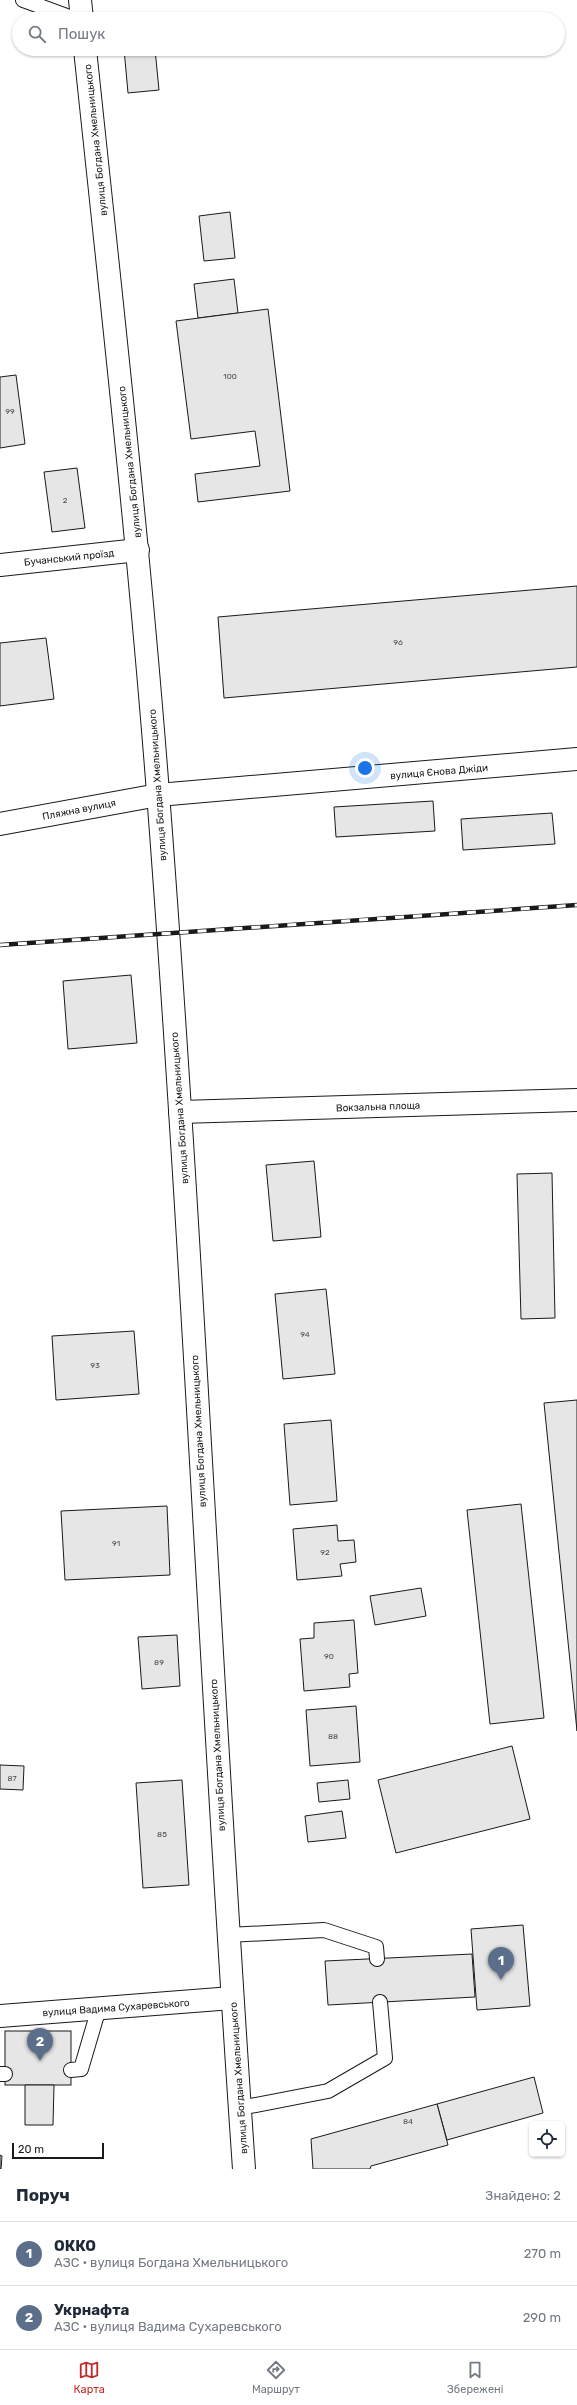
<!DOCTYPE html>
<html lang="uk">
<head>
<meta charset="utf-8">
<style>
  body { margin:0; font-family:Rubik,sans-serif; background:#f6f6f7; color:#1f2937 }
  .controls { position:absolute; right:12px; bottom:12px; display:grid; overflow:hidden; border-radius:6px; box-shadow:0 1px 3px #0004 }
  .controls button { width:36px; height:36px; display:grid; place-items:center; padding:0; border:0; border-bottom:1px solid #e0e1e3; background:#fff; color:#1f2937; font:20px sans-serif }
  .scale { position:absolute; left:12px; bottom:10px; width:92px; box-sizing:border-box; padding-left:4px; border:2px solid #1a1a1a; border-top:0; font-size:11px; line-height:14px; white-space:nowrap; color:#1a1a1a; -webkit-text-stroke:3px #fff; paint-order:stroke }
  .you { position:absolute; left:365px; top:768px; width:14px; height:14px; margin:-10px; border:3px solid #fff; border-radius:50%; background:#1a73e8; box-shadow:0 0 0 6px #1a73e833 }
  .badge { display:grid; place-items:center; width:26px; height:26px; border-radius:50%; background:#c62828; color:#fff; font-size:13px; font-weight:700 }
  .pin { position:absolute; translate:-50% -33px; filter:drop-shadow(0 1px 2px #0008) }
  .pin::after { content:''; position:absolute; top:21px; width:14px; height:12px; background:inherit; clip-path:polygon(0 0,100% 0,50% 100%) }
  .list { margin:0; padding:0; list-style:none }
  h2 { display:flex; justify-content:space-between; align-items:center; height:52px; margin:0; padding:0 16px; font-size:17px }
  h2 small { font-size:13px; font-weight:400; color:#747a83 }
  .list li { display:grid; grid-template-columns:26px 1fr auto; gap:12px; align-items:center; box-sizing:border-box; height:64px; padding:0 16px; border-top:1px solid #e0e1e3 }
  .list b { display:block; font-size:15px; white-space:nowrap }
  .list p { margin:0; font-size:13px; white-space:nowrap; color:#747a83 }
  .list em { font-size:13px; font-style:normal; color:#747a83 }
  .icon { flex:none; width:22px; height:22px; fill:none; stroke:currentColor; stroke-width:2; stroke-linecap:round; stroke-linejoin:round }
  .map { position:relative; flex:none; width:577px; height:2169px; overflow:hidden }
  .search { position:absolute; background:#fff; box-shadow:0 1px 3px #0004; left:12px; right:12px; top:12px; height:44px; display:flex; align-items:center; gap:10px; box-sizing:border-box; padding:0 14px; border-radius:22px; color:#747a83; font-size:15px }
  .sheet { height:180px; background:#fff }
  nav { display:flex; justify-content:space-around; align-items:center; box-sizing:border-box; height:56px; border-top:1px solid #e0e1e3; background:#fff; font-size:11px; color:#747a83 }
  nav a { display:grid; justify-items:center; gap:2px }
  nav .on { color:#c62828 }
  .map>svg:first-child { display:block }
</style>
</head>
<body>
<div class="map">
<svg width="577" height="2169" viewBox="0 0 577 2169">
  <rect width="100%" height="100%" fill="#fff"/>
  <g fill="#e6e6e6" stroke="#1a1a1a">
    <path d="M124 49H155L159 90 128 93Z"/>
    <path d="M230 212 235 258 204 261 199 216Z"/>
    <path d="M234 279 238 313 198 318 194 284Z"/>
    <path d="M268 309 290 491 198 502 195 474 260 466 255 431 191 439 176 321Z"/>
    <path d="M16 375 25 444 0 448V377Z"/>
    <path d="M77 468 85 528 52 532 44 472Z"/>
    <path d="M577 586V667L224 698 218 617Z"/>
    <path d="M46 638 54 699 0 706V643Z"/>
    <path d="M433 801 435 831 336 837 334 807Z"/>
    <path d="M552 813 555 844 463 850 461 819Z"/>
    <path d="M131 975 137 1043 68 1049 63 981Z"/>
    <path d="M314 1161 321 1237 273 1241 266 1165Z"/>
    <path d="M552 1173 555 1318 521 1319 517 1174Z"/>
    <path d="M326 1289 335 1374 283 1379 275 1294Z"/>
    <path d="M134 1331 139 1394 56 1400 52 1336Z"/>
    <path d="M577 1400V1731L544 1403Z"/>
    <path d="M331 1420 337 1501 290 1505 284 1424Z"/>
    <path d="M521 1504 544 1718 490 1724 467 1510Z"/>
    <path d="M167 1506 170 1575 65 1580 61 1511Z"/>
    <path d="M337 1525 338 1541 354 1540 356 1562 340 1564 342 1576 297 1580 293 1529Z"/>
    <path d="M421 1588 426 1616 375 1625 370 1596Z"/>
    <path d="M354 1620 358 1673 349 1674 350 1687 304 1691 300 1639 314 1638V1623Z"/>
    <path d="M177 1635 180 1686 142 1689 138 1637Z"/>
    <path d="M356 1706 360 1762 310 1766 306 1710Z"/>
    <path d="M512 1746 530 1819 396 1853 378 1780Z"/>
    <path d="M0 1765 24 1766 23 1790 0 1789Z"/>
    <path d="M182 1780 189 1885 143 1888 136 1783Z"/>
    <path d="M348 1780 350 1799 319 1802 317 1783Z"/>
    <path d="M342 1811 346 1838 308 1842 305 1816Z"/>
    <path d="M523 1925 530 2006 477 2010 471 1929Z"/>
    <path d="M472 1954 475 1997 328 2005 325 1961Z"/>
    <rect x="5" y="2031" width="66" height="54"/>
    <path d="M534 2077 543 2113 447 2140 437 2104Z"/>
    <path d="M25 2085H54L53 2125H25Z"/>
    <path d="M437 2104 448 2145 371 2166 370 2169H313L311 2139Z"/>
    <path d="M0 2155 2 2156 1 2169H0Z"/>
  </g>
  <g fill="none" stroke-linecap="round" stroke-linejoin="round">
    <g stroke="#1a1a1a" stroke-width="16">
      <g id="service">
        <path d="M23 0 75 19"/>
        <path d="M228 1935 324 1930 376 1947 377 1959"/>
        <path d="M71 2070 81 2069 99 2008"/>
        <path d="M0 2074H5"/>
        <path d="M240 2108 328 2091 385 2058 380 2002"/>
      </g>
    </g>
    <g stroke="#1a1a1a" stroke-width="24">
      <g id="minor">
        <path d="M0 565 138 550"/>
        <path d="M0 824 158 795 577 759"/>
        <path d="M0 2016 232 1998"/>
      </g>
    </g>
    <g stroke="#1a1a1a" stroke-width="24">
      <path id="tertiary" d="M180 1112 577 1100"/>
    </g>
    <g stroke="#1a1a1a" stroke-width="24">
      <g id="trunk">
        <path d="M80 0 82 19"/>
        <path d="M85 49C111 297 139 545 158 793 193 1251 212 1711 244 2169"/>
      </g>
    </g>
    <use href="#service" stroke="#fff" stroke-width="14"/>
    <use href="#minor" stroke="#fff" stroke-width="22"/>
    <use href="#tertiary" stroke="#fff" stroke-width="22"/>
    <use href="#trunk" stroke="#fff" stroke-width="22"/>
    <g stroke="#1a1a1a" stroke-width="4.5">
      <path id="rail" d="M0 945 577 905"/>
    </g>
    <use href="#rail" stroke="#fff" stroke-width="3" stroke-dasharray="9" stroke-linecap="butt"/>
  </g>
  <g text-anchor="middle" stroke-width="3" stroke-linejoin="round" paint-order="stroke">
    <g font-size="8" fill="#4d4d4d">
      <text x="230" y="379">100</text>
      <text x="10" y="414">99</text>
      <text x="65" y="503">2</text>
      <text x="398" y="645">96</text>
      <text x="305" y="1337">94</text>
      <text x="95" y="1368">93</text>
      <text x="116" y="1546">91</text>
      <text x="325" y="1555">92</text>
      <text x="329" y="1659">90</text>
      <text x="159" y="1665">89</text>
      <text x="333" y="1739">88</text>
      <text x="12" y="1781">87</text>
      <text x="162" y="1837">85</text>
      <text x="408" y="2124">84</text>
    </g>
    <g font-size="10" fill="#1a1a1a" stroke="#fff">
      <text transform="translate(95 140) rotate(-96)" y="4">вулиця Богдана Хмельницького</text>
      <text transform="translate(129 462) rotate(-96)" y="4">вулиця Богдана Хмельницького</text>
      <text transform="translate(69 557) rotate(-6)" y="4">Бучанський проїзд</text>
      <text transform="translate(439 771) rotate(-5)" y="4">вулиця Єнова Джіди</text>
      <text transform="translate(157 785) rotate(-94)" y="4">вулиця Богдана Хмельницького</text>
      <text transform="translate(79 809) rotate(-11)" y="4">Пляжна вулиця</text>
      <text transform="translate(378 1106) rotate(-2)" y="4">Вокзальна площа</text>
      <text transform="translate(179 1108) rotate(-94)" y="4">вулиця Богдана Хмельницького</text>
      <text transform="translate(198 1431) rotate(-93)" y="4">вулиця Богдана Хмельницького</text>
      <text transform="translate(217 1755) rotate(-93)" y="4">вулиця Богдана Хмельницького</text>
      <text transform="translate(116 2007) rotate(-4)" y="4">вулиця Вадима Сухаревського</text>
      <text transform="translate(238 2078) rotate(-94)" y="4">вулиця Богдана Хмельницького</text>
    </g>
  </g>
</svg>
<div class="controls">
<button><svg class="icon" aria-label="locate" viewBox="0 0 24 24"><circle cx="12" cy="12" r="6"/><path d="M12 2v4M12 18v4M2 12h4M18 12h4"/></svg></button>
</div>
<div class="scale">20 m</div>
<div class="you"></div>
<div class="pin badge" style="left:501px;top:1980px;background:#5c6f8a">1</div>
<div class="pin badge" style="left:40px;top:2061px;background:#5c6f8a">2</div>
<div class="search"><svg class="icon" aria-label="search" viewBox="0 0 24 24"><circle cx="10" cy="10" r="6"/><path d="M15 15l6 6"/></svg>Пошук</div>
</div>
<section class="sheet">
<h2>Поруч<small>Знайдено: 2</small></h2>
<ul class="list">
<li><span class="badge" style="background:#5c6f8a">1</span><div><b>ОККО</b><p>АЗС · вулиця Богдана Хмельницького</p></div><em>270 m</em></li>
<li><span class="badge" style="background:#5c6f8a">2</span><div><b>Укрнафта</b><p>АЗС · вулиця Вадима Сухаревського</p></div><em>290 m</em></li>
</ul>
</section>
<nav>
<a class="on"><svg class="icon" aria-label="map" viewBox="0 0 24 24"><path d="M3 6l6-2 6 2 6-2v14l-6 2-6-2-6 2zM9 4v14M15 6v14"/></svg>Карта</a>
<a><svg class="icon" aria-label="directions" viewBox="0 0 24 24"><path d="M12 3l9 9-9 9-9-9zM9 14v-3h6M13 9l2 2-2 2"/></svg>Маршрут</a>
<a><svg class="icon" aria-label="saved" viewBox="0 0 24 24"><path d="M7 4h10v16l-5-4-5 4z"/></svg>Збережені</a>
</nav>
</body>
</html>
